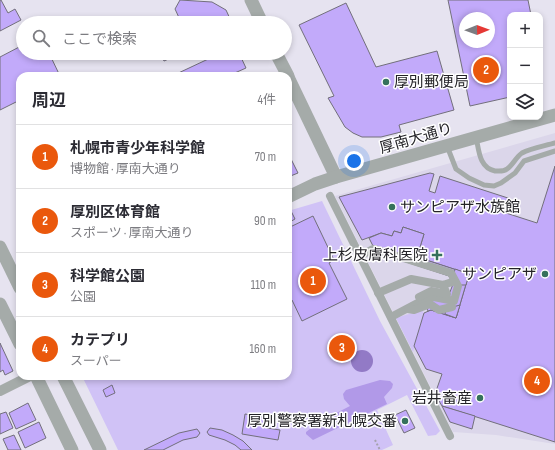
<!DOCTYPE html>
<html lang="ja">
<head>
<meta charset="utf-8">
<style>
  body { margin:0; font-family:"Sofia Sans Condensed","Noto Sans JP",sans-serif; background:#f7f7f7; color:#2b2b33 }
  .controls { position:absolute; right:12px; top:12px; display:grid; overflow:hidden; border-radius:8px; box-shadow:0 2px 6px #0003 }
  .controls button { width:36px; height:36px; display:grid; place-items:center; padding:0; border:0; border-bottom:1px solid #e1e1e2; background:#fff; color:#2b2b33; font:20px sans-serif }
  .compass { position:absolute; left:459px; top:12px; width:36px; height:36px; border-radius:50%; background:#fff; box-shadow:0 2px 6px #0003; rotate:89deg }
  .you { position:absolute; left:354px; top:161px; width:14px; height:14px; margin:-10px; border:3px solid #fff; border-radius:50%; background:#1a73e8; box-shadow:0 0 0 6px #1a73e833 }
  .badge { display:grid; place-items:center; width:26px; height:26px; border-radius:50%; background:#ea580c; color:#fff; font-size:13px; font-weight:700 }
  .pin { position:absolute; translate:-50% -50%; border:2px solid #fff; box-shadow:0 1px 4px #0006 }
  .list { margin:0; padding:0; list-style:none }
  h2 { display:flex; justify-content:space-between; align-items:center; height:52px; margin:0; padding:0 16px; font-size:17px }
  h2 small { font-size:13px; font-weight:400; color:#7c7c81 }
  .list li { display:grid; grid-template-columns:26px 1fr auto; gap:12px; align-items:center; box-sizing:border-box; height:64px; padding:0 16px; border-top:1px solid #e1e1e2 }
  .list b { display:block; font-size:15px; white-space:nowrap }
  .list p { margin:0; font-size:13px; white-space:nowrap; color:#7c7c81 }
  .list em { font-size:13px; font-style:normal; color:#7c7c81 }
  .icon { flex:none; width:22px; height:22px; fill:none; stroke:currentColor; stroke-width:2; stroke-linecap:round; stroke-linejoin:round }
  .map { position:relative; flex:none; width:555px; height:450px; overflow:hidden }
  .search { position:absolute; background:#fff; box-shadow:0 2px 6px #0003; left:16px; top:16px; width:276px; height:44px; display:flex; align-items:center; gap:10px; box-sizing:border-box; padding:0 14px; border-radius:22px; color:#7c7c81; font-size:15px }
  .panel { position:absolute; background:#fff; box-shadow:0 2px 6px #0003; left:16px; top:72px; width:276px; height:308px; border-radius:12px }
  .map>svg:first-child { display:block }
</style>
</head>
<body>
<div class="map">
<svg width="555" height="450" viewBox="0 0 555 450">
  <rect width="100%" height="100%" fill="#e6e3f0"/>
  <path fill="#dbd6ea" d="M555 133V444L496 435 453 432 335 196Z"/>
  <g fill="#d0c2f6">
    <path d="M322 201 380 321 440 431 436 435 428 436 407 395 377 410 393 445 382 450H118L82 376H288V211Z"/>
    <path d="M422 310 424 313 413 352 396 318Z"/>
  </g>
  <path fill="#b199e8" d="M380 380 390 381 393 384 392 388 384 397 387 404 313 440 306 434V432L319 422 350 406 344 399 343 394 346 390Z"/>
  <circle fill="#927ac6" cx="362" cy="361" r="11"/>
  <g fill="#c2aafa" stroke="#726f7b" fill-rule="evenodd">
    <path d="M0 0H1L8 13 15 9 21 20 0 31Z"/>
    <path d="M180 0 212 2 226 10 232 23H178L181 22 175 9Z"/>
    <path d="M448 0H528L531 15H510V97L470 106ZM465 18H489V42H465Z"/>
    <path d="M346 3 376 67 437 51 454 110 399 125 401 132 381 137H362L353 133 345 127 328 98 334 96 299 25Z"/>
    <path d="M23 45V53H49L60 76H20V100L0 110V57Z"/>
    <path d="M160 53H182L164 61Z"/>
    <path d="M221 53H239L246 68 228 76H172Z"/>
    <path d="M288 153 298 173 288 177Z"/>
    <path d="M555 166V442L442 406 435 394 442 374 426 369 414 346 424 313 431 310 456 318 469 274 417 257 424 234 403 227 401 233 394 231 392 236 381 233 362 240 339 197 430 173 434 174 429 191 435 193 440 176 511 199 506 213 537 223Z"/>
    <path d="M291 211 295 219 288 223V213Z"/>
    <path d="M313 216 334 260 329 263 347 299 302 321 292 300 288 302V228Z"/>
    <path d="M403 227 424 234 417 257 469 274 456 318 431 310 428 311 422 298 450 292 453 284 449 276 376 252 369 238 381 233 392 236 394 231 401 233Z"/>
    <path d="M455 269 469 274 466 285H460L454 274Z"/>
    <path d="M460 305 456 318 445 314 446 309Z"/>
    <path d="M0 343 13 371 5 375 3 370 0 372Z"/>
    <path d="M112 385 115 393 106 397 103 390Z"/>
    <path d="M28 403 36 420 16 429 9 413Z"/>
    <path d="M442 406 475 416 472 429 450 422Z"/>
    <path d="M406 410 415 428 404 433 395 415Z"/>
    <path d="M6 412 13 428 0 434V414Z"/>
    <path d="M245 414 269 418 267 428 280 430 278 440 242 434Z"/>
    <path d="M39 422 46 438 25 448 18 432Z"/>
    <path d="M210 428 222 430 233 435 243 441 252 450H241L235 445 225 440 209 435 207 432Z"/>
    <path d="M197 429 200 433 197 437 183 440 163 450H144L179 433Z"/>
    <path d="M14 435 21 450H8L3 439Z"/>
  </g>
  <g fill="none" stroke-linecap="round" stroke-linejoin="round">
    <path stroke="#a5a2ad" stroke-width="2" stroke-dasharray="2 2" stroke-linecap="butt" d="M375 440 380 450"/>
    <g stroke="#a5aba9" stroke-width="5">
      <path d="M476 137C479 150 479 168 495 171 499 171 503 172 507 169 513 165 516 157 522 153 531 148 545 146 555 143"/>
      <path d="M447 146 456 169 469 178 484 185 494 186 501 183 515 173 524 161 555 151"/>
    </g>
    <g stroke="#a5aba9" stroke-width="8">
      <path d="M330 196 450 436"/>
      <path d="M360 256 373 249 378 250 451 273 458 286 454 301 434 297 427 298 391 317"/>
      <path d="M378 293 411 279 443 285 452 282"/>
      <path d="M419 297 431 291 447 294 443 285"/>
      <path d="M408 309 414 310 430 304 439 310 452 307"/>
    </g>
    <path stroke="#a5aba9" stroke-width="10" d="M0 391 30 376"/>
    <g stroke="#a5aba9" stroke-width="13">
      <path d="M251 0 262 23"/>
      <path d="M276 53 288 76"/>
      <path d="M288 77 336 177"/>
      <path d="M288 197 315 184 336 177 555 115"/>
      <path d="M0 247 20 288"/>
      <path d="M0 304 20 344"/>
      <path d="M36 376 72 450"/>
      <path d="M63 376 100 450"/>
    </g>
  </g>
  <g fill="#35715b" stroke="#fff" stroke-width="1.5">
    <circle cx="386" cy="82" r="4"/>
    <circle cx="392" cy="207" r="4"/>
    <path d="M435 249h4v4h4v4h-4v4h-4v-4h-4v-4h4z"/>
    <circle cx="545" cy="274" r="4"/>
    <circle cx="480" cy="398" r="4"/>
    <circle cx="405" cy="421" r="4"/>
  </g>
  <g text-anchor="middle" stroke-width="3" stroke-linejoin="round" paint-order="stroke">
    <g font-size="15" fill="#242328" stroke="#fff" text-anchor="end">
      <text x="394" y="87" text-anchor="start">厚別郵便局</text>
      <text x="400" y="212" text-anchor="start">サンピアザ水族館</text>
      <text x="428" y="260">上杉皮膚科医院</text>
      <text x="537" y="279">サンピアザ</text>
      <text x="472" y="403">岩井畜産</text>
      <text x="397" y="426">厚別警察署新札幌交番</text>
    </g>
    <g font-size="15" fill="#242328" stroke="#fff">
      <text transform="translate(416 138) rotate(-16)" y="5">厚南大通り</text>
    </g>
  </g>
</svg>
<div class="controls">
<button>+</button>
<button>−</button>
<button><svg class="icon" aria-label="layers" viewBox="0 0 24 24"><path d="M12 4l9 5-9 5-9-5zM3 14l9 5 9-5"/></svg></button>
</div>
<svg class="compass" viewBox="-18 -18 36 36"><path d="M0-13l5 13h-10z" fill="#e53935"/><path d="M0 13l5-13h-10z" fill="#7c7c81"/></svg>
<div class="you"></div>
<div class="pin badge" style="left:313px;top:281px">1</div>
<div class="pin badge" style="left:486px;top:70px">2</div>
<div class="pin badge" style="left:342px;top:348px">3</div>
<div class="pin badge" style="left:537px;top:381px">4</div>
<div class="search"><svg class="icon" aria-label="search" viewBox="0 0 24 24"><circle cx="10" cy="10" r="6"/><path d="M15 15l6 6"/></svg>ここで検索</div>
<section class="panel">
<h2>周辺<small>4件</small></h2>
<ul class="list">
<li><span class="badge">1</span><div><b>札幌市青少年科学館</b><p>博物館 · 厚南大通り</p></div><em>70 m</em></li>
<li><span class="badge">2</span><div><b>厚別区体育館</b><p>スポーツ · 厚南大通り</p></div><em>90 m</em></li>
<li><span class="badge">3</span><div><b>科学館公園</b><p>公園</p></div><em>110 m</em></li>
<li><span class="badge">4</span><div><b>カテプリ</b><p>スーパー</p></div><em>160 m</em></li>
</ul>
</section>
</div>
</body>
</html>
